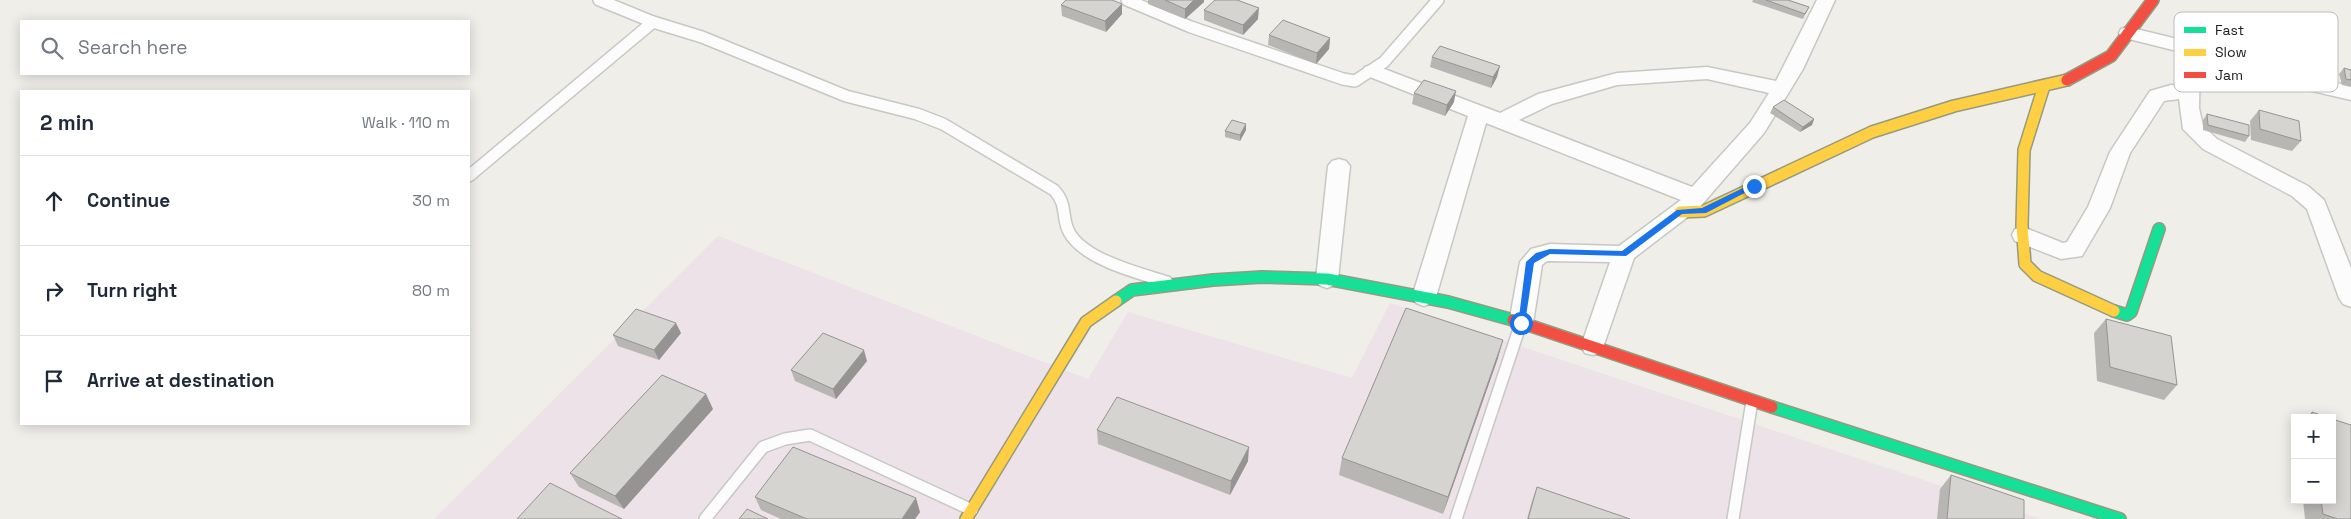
<!DOCTYPE html>
<html lang="en">
<head>
<meta charset="utf-8">
<style>
  body { margin:0; font-family:"Space Grotesk",sans-serif; background:#f6f6f7; color:#1f2937 }
  .controls { position:absolute; right:15px; bottom:15px; display:grid; overflow:hidden; border-radius:0px; box-shadow:0 2px 12px #0003 }
  .controls button { width:45px; height:45px; display:grid; place-items:center; padding:0; border:0; border-bottom:1px solid #e0e1e3; background:#fff; color:#1f2937; font:25px sans-serif }
  .stop { position:absolute; width:15px; height:15px; margin:-11px; border:4px solid #1a73e8; border-radius:50%; background:#fff }
  .stop.end { background:#1a73e8; border-color:#fff; box-shadow:0 1px 5px #0008 }
  .list { margin:0; padding:0; list-style:none }
  h2 { display:flex; justify-content:space-between; align-items:center; height:65px; margin:0; padding:0 20px; font-size:21px }
  h2 small { font-size:16px; font-weight:400; color:#747a83 }
  .list li { display:grid; grid-template-columns:32px 1fr auto; gap:15px; align-items:center; box-sizing:border-box; height:90px; padding:0 20px; border-top:1px solid #e0e1e3 }
  .list b { display:block; font-size:19px; white-space:nowrap }
  .list em { font-size:16px; font-style:normal; color:#747a83 }
  .icon { flex:none; width:28px; height:28px; fill:none; stroke:currentColor; stroke-width:2; stroke-linecap:round; stroke-linejoin:round }
  .map { position:relative; flex:none; width:2351px; height:519px; overflow:hidden }
  .search { position:absolute; background:#fff; box-shadow:0 2px 12px #0003; left:20px; top:20px; width:450px; height:55px; display:flex; align-items:center; gap:12px; box-sizing:border-box; padding:0 18px; border-radius:0px; color:#747a83; font-size:19px }
  .panel { position:absolute; background:#fff; box-shadow:0 2px 12px #0003; left:20px; top:90px; width:450px; height:335px; border-radius:0px }
  .map>svg:first-child { display:block }
</style>
</head>
<body>
<div class="map">
<svg width="2351" height="519" viewBox="0 0 2351 519">
  <rect width="100%" height="100%" fill="#efeee9"/>
  <path fill="#ede2e7" d="M718 236 1088 379 1128 312 1352 378 1390 303 2041 519H434Z"/>
  <g fill="none" stroke-linecap="round" stroke-linejoin="round">
    <g stroke="#c7c7c5" stroke-width="14">
      <g id="lane">
        <path d="M599 0 653 22 702 37 846 96 917 114 943 124 1054 190C1068 205 1061 217 1069 232 1084 260 1139 273 1167 282"/>
        <path d="M1127 0 1191 27 1343 79 1355 81 1384 62 1438 0"/>
        <path d="M469 176 653 22"/>
        <path d="M705 519 763 447 785 439 810 435 972 510"/>
        <path d="M1456 519 1521 323"/>
        <path d="M1733 519 1752 401"/>
      </g>
    </g>
    <g stroke="#c7c7c5" stroke-width="3">
      <g id="street">
        <path d="M1817 0H1835L1803 69 1764 133 1698 209 1634 258 1601 353 1593 355 1585 353 1581 346 1610 262 1547 261 1542 265 1533 323 1529 329 1521 332 1513 329 1509 323 1520 262 1531 249 1550 244 1619 246 1681 200 1486 123 1436 297 1432 303 1424 306 1416 303 1412 297 1468 116 1365 75 1362 71 1365 67 1372 65 1379 67 1500 113 1538 94 1617 73 1707 67 1776 81ZM1707 79 1769 93 1750 123 1692 187 1519 120 1552 104 1617 85Z"/>
        <path d="M2128 27 2247 56 2298 75 2351 86V100L2286 85 2234 65 2200 57 2199 108 2203 126 2217 139 2308 186 2324 200 2351 268V307L2343 304 2339 298 2307 209 2292 196 2203 149 2183 129 2179 99 2164 101 2130 153 2110 208 2082 256 2061 259 2015 241 2012 235 2015 229 2023 227 2063 243 2067 242 2088 207 2110 152 2150 91 2171 85 2180 86 2181 52 2121 37 2119 33 2121 29Z"/>
        <path d="M1339 159 1346 161 1350 166 1338 279 1335 285 1327 288 1319 285 1316 279 1328 166 1332 161Z"/>
      </g>
    </g>
    <g stroke="#969a7f" stroke-width="14">
      <g id="fast">
        <path d="M1116 301 1132 290 1213 280 1262 277 1327 279 1448 302 1513 320"/>
        <path d="M2114 311 2127 315 2131 312 2159 229"/>
        <path d="M1772 407 2120 519"/>
      </g>
    </g>
    <g stroke="#969a7f" stroke-width="14">
      <g id="slow">
        <path d="M2044 86 2024 150 2022 225 2025 264 2037 276 2114 311"/>
        <path d="M1680 212 1704 211 1872 132 1954 106 2067 80"/>
        <path d="M966 519 1086 322 1116 301"/>
      </g>
    </g>
    <g stroke="#969a7f" stroke-width="14">
      <g id="jam">
        <path d="M2067 80 2111 56 2153 0"/>
        <path d="M1513 320 1772 407"/>
      </g>
    </g>
    <use href="#lane" stroke="#fdfcfc" stroke-width="11"/>
    <use href="#street" fill="#fdfcfc" fill-rule="evenodd"/>
    <use href="#fast" stroke="#16e098" stroke-width="11"/>
    <use href="#slow" stroke="#ffcf43" stroke-width="11"/>
    <use href="#jam" stroke="#f24e42" stroke-width="11"/>
  </g>
  <g fill="#b7b6b3">
    <path d="M1148 0H1204V2L1185 19 1148 4Z"/>
    <path d="M1753 0H1788L1809 7 1803 19 1752 2Z"/>
    <path d="M1122 4V14L1106 32 1062 16 1061 5Z"/>
    <path d="M1204 10 1258 19 1243 35 1204 20Z"/>
    <path d="M1269 35 1330 38 1329 49 1316 64 1268 45Z"/>
    <path d="M1432 57 1497 77 1491 88 1430 67Z"/>
    <path d="M2344 68 2351 70V87L2342 85 2339 74Z"/>
    <path d="M1414 93 1454 102 1445 116 1412 104Z"/>
    <path d="M1773 107 1814 119 1812 125 1800 132 1770 113Z"/>
    <path d="M2259 110 2301 141 2292 151 2251 140 2250 121Z"/>
    <path d="M2207 114 2249 136 2245 142 2203 130V120Z"/>
    <path d="M1246 124V130L1240 141 1225 137V131Z"/>
    <path d="M2106 319 2177 385 2164 400 2097 381 2094 333Z"/>
    <path d="M681 333 659 360 618 346 613 335Z"/>
    <path d="M1498 358 1443 514 1339 475 1342 458Z"/>
    <path d="M867 361 836 399 795 381 791 370Z"/>
    <path d="M713 409 624 509 579 487 570 473Z"/>
    <path d="M2312 412 2329 418H2306Z"/>
    <path d="M1097 430 1248 461 1230 495 1098 444Z"/>
    <path d="M1951 475 2024 519H1937L1940 489Z"/>
    <path d="M1537 487 1630 519H1527L1532 501Z"/>
    <path d="M755 497 920 512 915 519H781L761 510Z"/>
    <path d="M2303 500H2332L2351 519H2305Z"/>
  </g>
  <g fill="#959492">
    <path d="M1194 0H1204V2L1185 19V9Z"/>
    <path d="M1122 4V14L1106 32 1105 21Z"/>
    <path d="M1259 8 1258 19 1243 35V25Z"/>
    <path d="M1330 38 1329 49 1316 64 1317 53Z"/>
    <path d="M1500 66 1497 77 1491 88 1493 77Z"/>
    <path d="M1456 91 1454 102 1445 116 1447 105Z"/>
    <path d="M1814 119 1812 125 1800 132 1803 127Z"/>
    <path d="M1246 124V130L1240 141V135Z"/>
    <path d="M676 323 681 333 659 360 654 350Z"/>
    <path d="M1503 340 1498 358 1443 514 1448 497Z"/>
    <path d="M864 350 867 361 836 399 833 389Z"/>
    <path d="M706 394 713 409 624 509 615 496Z"/>
    <path d="M1249 447 1248 461 1230 495 1231 481Z"/>
    <path d="M916 498 920 512 915 519H902Z"/>
  </g>
  <g fill="#d5d4d0" stroke="#959492">
    <path d="M1066 0H1112L1122 4 1105 21 1061 5Z"/>
    <path d="M1165 0H1194L1185 9Z"/>
    <path d="M1215 0H1237L1259 8 1243 25 1204 10Z"/>
    <path d="M1766 0H1788L1809 7 1805 14Z"/>
    <path d="M1283 20 1330 38 1317 53 1269 35Z"/>
    <path d="M1440 46 1500 66 1493 77 1432 57Z"/>
    <path d="M2344 68 2351 70V80L2346 79Z"/>
    <path d="M1424 80 1456 91 1447 105 1414 93Z"/>
    <path d="M1784 100 1814 119 1803 127 1773 107Z"/>
    <path d="M2259 110 2299 121 2301 141 2260 129Z"/>
    <path d="M2207 114 2249 125V136L2208 125Z"/>
    <path d="M1232 120 1246 124 1240 135 1225 131Z"/>
    <path d="M1406 308 1503 340 1448 497 1342 458Z"/>
    <path d="M636 309 676 323 654 350 613 335Z"/>
    <path d="M2106 319 2171 336 2177 385 2110 367Z"/>
    <path d="M823 333 864 350 833 389 791 370Z"/>
    <path d="M662 375 706 394 615 496 570 473Z"/>
    <path d="M1117 397 1249 447 1231 481 1097 430Z"/>
    <path d="M2312 412 2329 418H2312Z"/>
    <path d="M2332 419 2351 425V519H2338L2323 514 2321 500H2332Z"/>
    <path d="M793 447 916 498 902 519H807L755 497Z"/>
    <path d="M1951 475 2024 500V519H1947Z"/>
    <path d="M550 483 622 519H517Z"/>
    <path d="M1537 487 1630 519H1528Z"/>
    <path d="M747 509 768 519H739Z"/>
  </g>
  <path fill="#1a73e8" d="M1751 184 1758 186 1706 213 1682 214 1626 256 1550 254 1534 263 1525 323 1521 326 1518 325 1526 262 1536 253 1550 249 1622 251 1677 210 1702 208Z"/>
  <rect x="2174" y="12" width="164" height="80" rx="8" fill="#fff" stroke="#bcbcbc" stroke-width="1"/>
  <rect x="2184" y="27" width="22" height="6" fill="#16e098"/>
  <rect x="2184" y="49" width="22" height="7" fill="#ffcf43"/>
  <rect x="2184" y="72" width="22" height="6" fill="#f24e42"/>
  <g font-size="14" fill="#202020">
    <text x="2215" y="35">Fast</text>
    <text x="2215" y="57">Slow</text>
    <text x="2215" y="80">Jam</text>
  </g>
</svg>
<div class="controls">
<button>+</button>
<button>−</button>
</div>
<div class="stop" style="left:1521px;top:323px"></div>
<div class="stop end" style="left:1754px;top:186px"></div>
<div class="search"><svg class="icon" aria-label="search" viewBox="0 0 24 24"><circle cx="10" cy="10" r="6"/><path d="M15 15l6 6"/></svg>Search here</div>
<section class="panel">
<h2>2 min<small>Walk · 110 m</small></h2>
<ul class="list">
<li><svg class="icon" aria-label="ahead" viewBox="0 0 24 24"><path d="M12 20V5M6 11l6-6 6 6"/></svg><div><b>Continue</b></div><em>30 m</em></li>
<li><svg class="icon" aria-label="right" viewBox="0 0 24 24"><path d="M7 20v-9h11M14 6l5 5-5 5"/></svg><div><b>Turn right</b></div><em>80 m</em></li>
<li><svg class="icon" aria-label="arrive" viewBox="0 0 24 24"><path d="M6 21V4h12l-3 4 3 4H6"/></svg><div><b>Arrive at destination</b></div></li>
</ul>
</section>
</div>
</body>
</html>
